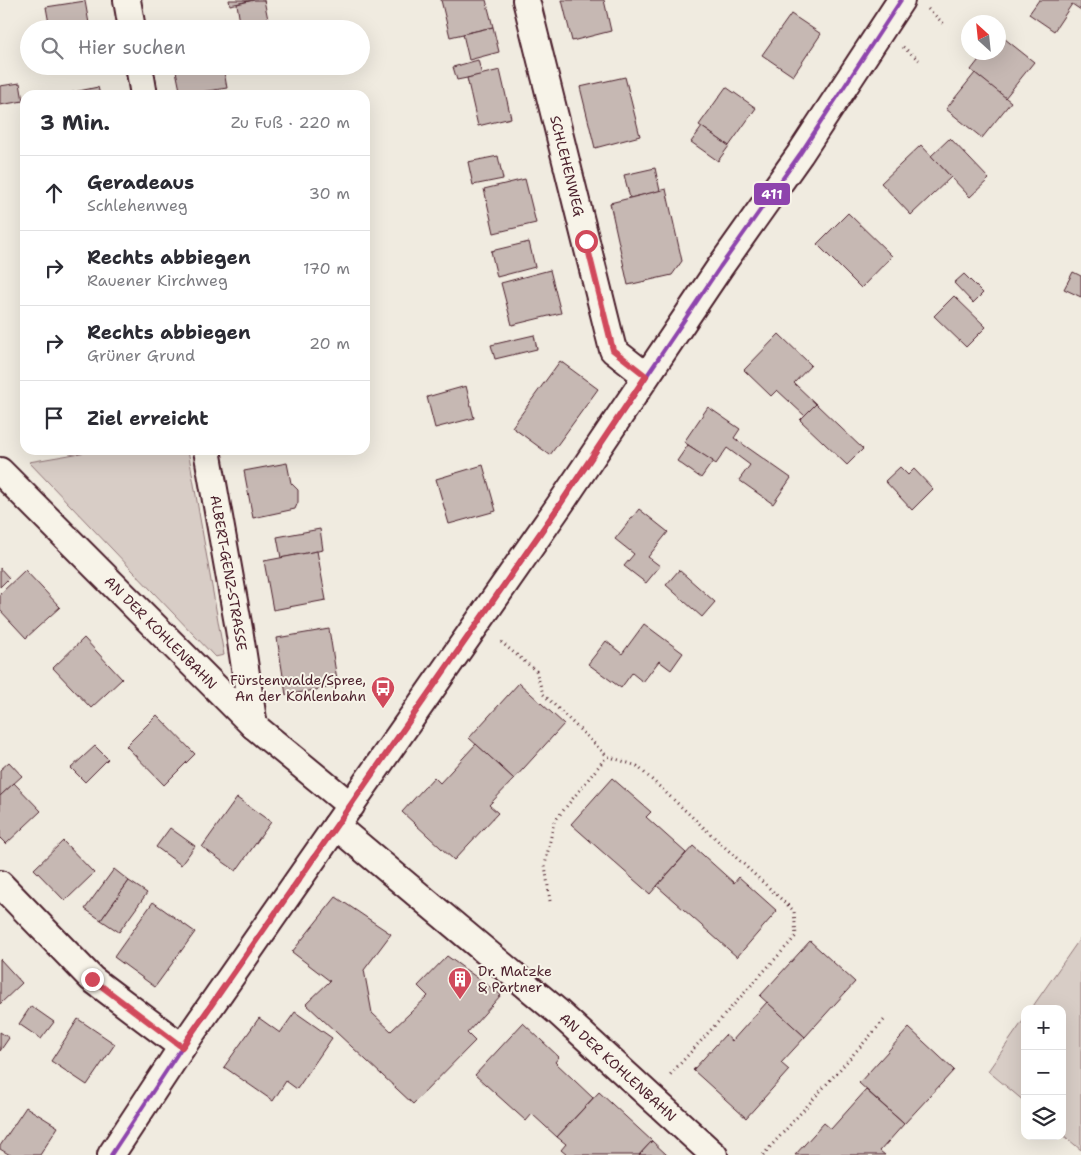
<!DOCTYPE html>
<html lang="de">
<head>
<meta charset="utf-8">
<style>
  body { margin:0; font-family:"Shantell Sans",sans-serif; background:#f2f2f3; color:#2b2b33 }
  .controls { position:absolute; right:15px; bottom:15px; display:grid; overflow:hidden; border-radius:10px; box-shadow:0 5px 20px #0002 }
  .controls button { width:45px; height:45px; display:grid; place-items:center; padding:0; border:0; border-bottom:1px solid #e1e1e2; background:#fff; color:#2b2b33; font:25px sans-serif }
  .compass { position:absolute; left:961px; top:15px; width:45px; height:45px; border-radius:50%; background:#fff; box-shadow:0 5px 20px #0002; rotate:333deg }
  .stop { position:absolute; width:15px; height:15px; margin:-11px; border:4px solid #d1495b; border-radius:50%; background:#fff }
  .stop.end { background:#d1495b; border-color:#fff; box-shadow:0 1px 5px #0008 }
  .list { margin:0; padding:0; list-style:none }
  h2 { display:flex; justify-content:space-between; align-items:center; height:65px; margin:0; padding:0 20px; font-size:21px }
  h2 small { font-size:16px; font-weight:400; color:#7c7c81 }
  .list li { display:grid; grid-template-columns:32px 1fr auto; gap:15px; align-items:center; box-sizing:border-box; height:75px; padding:0 20px; border-top:1px solid #e1e1e2 }
  .list b { display:block; font-size:19px; white-space:nowrap }
  .list p { margin:0; font-size:16px; white-space:nowrap; color:#7c7c81 }
  .list em { font-size:16px; font-style:normal; color:#7c7c81 }
  .icon { flex:none; width:28px; height:28px; fill:none; stroke:currentColor; stroke-width:2; stroke-linecap:round; stroke-linejoin:round }
  .map { position:relative; flex:none; width:1081px; height:1155px; overflow:hidden }
  .search { position:absolute; background:#fff; box-shadow:0 5px 20px #0002; left:20px; top:20px; width:350px; height:55px; display:flex; align-items:center; gap:12px; box-sizing:border-box; padding:0 18px; border-radius:28px; color:#7c7c81; font-size:19px }
  .panel { position:absolute; background:#fff; box-shadow:0 5px 20px #0002; left:20px; top:90px; width:350px; height:365px; border-radius:15px }
  .map>svg:first-child { display:block }
</style>
</head>
<body>
<div class="map">
<svg width="1081" height="1155" viewBox="0 0 1081 1155">
  <rect width="100%" height="100%" fill="#f0ebe0"/>
  <filter id="ink" filterUnits="userSpaceOnUse"><feTurbulence type="fractalNoise" baseFrequency=".02" numOctaves="2"/><feDisplacementMap in="SourceGraphic" scale="10" xChannelSelector="R" yChannelSelector="G"/><feConvolveMatrix kernelMatrix="1 2 1 2 8 2 1 2 1" color-interpolation-filters="sRGB"/></filter>
  <g filter="url(#ink)">
    <g fill="#d8cdc6" stroke="#917678">
      <path d="M98 450H188L224 655 215 657 29 462Z"/>
      <path d="M1081 937V1150L1062 1134V1009H1031Z"/>
      <path d="M1025 1018V1102L988 1071Z"/>
    </g>
    <g fill="#c6b8b3" stroke="#4a1f2b">
      <path d="M229 0H254L230 5Z"/>
      <path d="M254 0H264L270 29H241L237 4Z"/>
      <path d="M441 0H486L493 27 450 37Z"/>
      <path d="M562 0H604L611 31 572 41Z"/>
      <path d="M1039 0H1081V10L1072 4 1054 31 1029 14Z"/>
      <path d="M85 1 90 29H50L46 7Z"/>
      <path d="M791 14 821 34 793 76 762 55Z"/>
      <path d="M493 27 499 52 469 60 463 34Z"/>
      <path d="M1000 35 1034 62 1005 98 971 70 985 52H998Z"/>
      <path d="M478 60 482 75 457 80 453 67Z"/>
      <path d="M175 66H223L227 88 181 95Z"/>
      <path d="M500 70 511 118 478 126 467 78Z"/>
      <path d="M975 73 1011 102 982 138 946 109Z"/>
      <path d="M625 77 640 136 595 148 580 87Z"/>
      <path d="M20 83 23 101 0 105V86Z"/>
      <path d="M98 87 100 95H60Z"/>
      <path d="M726 87 756 108 729 146 699 125Z"/>
      <path d="M702 127 729 146 718 161 691 142Z"/>
      <path d="M950 138 989 179 970 197 931 156Z"/>
      <path d="M921 145 951 177 911 215 881 183Z"/>
      <path d="M498 156 503 179 473 185 468 162Z"/>
      <path d="M655 168 660 191 630 198 624 175Z"/>
      <path d="M525 179 536 223 494 233 484 189Z"/>
      <path d="M666 189 682 261 672 275 628 285 610 203Z"/>
      <path d="M848 213 892 256 861 288 817 244Z"/>
      <path d="M529 242 535 267 497 277 491 251Z"/>
      <path d="M550 270 561 313 512 325 501 283Z"/>
      <path d="M1073 272 1081 276V297L1064 289Z"/>
      <path d="M964 274 983 293 973 303 954 283Z"/>
      <path d="M954 296 986 327 966 347 934 316Z"/>
      <path d="M779 334 811 365 794 383 816 404 805 416 777 390 771 396 744 370Z"/>
      <path d="M534 335 537 349 495 359 491 345Z"/>
      <path d="M560 361 598 389 550 455 512 427Z"/>
      <path d="M466 386 474 418 435 428 427 397Z"/>
      <path d="M816 404 863 449 847 465 800 420Z"/>
      <path d="M708 407 740 429 734 438 791 478 773 504 739 480 750 465 727 448 716 464 684 442Z"/>
      <path d="M688 445 713 461 701 478 677 461Z"/>
      <path d="M287 463 291 483 298 490V502L295 509 253 518 244 471Z"/>
      <path d="M483 465 496 511 449 524 436 479Z"/>
      <path d="M900 467 908 475 914 469 933 489 912 510 885 481Z"/>
      <path d="M639 509 668 532 648 557 660 566 646 583 624 566 634 554 615 539Z"/>
      <path d="M320 529 323 550 281 558 277 537Z"/>
      <path d="M317 551 326 600 273 610 264 561Z"/>
      <path d="M0 568 9 578 0 587Z"/>
      <path d="M25 570 60 607 26 638 0 610V594Z"/>
      <path d="M679 570 715 602 702 617 666 585Z"/>
      <path d="M644 624 683 653 671 670 659 661 643 682 632 673 621 688 588 664 606 641 622 654Z"/>
      <path d="M329 629 338 686 286 695 277 638Z"/>
      <path d="M84 638 122 679 91 708 53 668Z"/>
      <path d="M519 683 564 724 514 779 469 738Z"/>
      <path d="M157 715 195 754 164 785 126 746Z"/>
      <path d="M476 744 514 779 489 805 498 813 454 860 402 812 434 777 440 783Z"/>
      <path d="M95 746 108 759 85 782 71 768Z"/>
      <path d="M9 762 22 776 0 796V770Z"/>
      <path d="M612 778 651 812 646 817 686 853 650 894 571 824Z"/>
      <path d="M14 783 41 811 6 844 0 838V796Z"/>
      <path d="M237 798 271 822 236 871 202 847Z"/>
      <path d="M170 828 195 846 181 865 156 847Z"/>
      <path d="M63 841 94 873 65 901 34 869Z"/>
      <path d="M693 846 734 883 739 877 777 911 737 957 657 886Z"/>
      <path d="M114 869 129 881 101 920 85 909Z"/>
      <path d="M129 881 147 893 119 932 101 920Z"/>
      <path d="M336 897 391 934 364 970 372 1013 391 1031 428 996 418 986 447 956 501 995 467 1033 475 1041 413 1104 306 1004 330 981 292 952Z"/>
      <path d="M153 902 195 932 155 987 114 957Z"/>
      <path d="M810 941 855 982 805 1037 760 996Z"/>
      <path d="M0 959 22 983 0 1004Z"/>
      <path d="M767 1002 805 1037 781 1063 789 1070 746 1118 693 1070 725 1035 732 1041Z"/>
      <path d="M31 1006 54 1022 41 1039 19 1024Z"/>
      <path d="M295 1012 332 1038 297 1089 286 1081 273 1101 224 1067 259 1018 280 1033Z"/>
      <path d="M78 1019 115 1044 87 1085 51 1061Z"/>
      <path d="M523 1023 559 1057 555 1062 593 1098 557 1137 532 1114 526 1121 475 1075Z"/>
      <path d="M909 1028 954 1070 904 1124 859 1083Z"/>
      <path d="M0 1032 9 1038 0 1051Z"/>
      <path d="M866 1090 904 1124 880 1151 885 1155H795L824 1123 831 1129Z"/>
      <path d="M599 1092 652 1141 639 1155H567L561 1150 566 1144 557 1137Z"/>
      <path d="M26 1107 58 1127 40 1155H10L0 1149V1146Z"/>
      <path d="M652 1141 667 1155H639Z"/>
    </g>
    <g fill="none" stroke-linecap="round" stroke-linejoin="round">
      <g stroke="#4a1f2b" stroke-width="30">
        <g id="street">
          <path d="M127 0 132 29"/>
          <path id="s1" d="M526 0 613 350 646 376"/>
          <path d="M139 66 144 95"/>
          <path id="s2" d="M207 450 239 629 254 726"/>
          <path id="s3" d="M0 471 254 726 351 806"/>
          <path id="s4" d="M336 826 558 1012 714 1155"/>
          <path d="M0 884 92 979 182 1047"/>
          <path d="M111 1155 182 1047 559 506 720 267 800 154 901 0"/>
        </g>
      </g>
      <g stroke="#4a1f2b" stroke-width="3" stroke-dasharray="1 4" stroke-linecap="butt">
        <path d="M928 9 944 24"/>
        <path d="M903 47 919 60"/>
        <path d="M501 642 536 671 543 694 607 756 637 766 794 911 796 936 669 1076"/>
        <path d="M550 901 545 865 554 822 607 756"/>
        <path d="M763 1155 886 1018"/>
      </g>
      <use href="#street" stroke="#f7f3e8" stroke-width="26"/>
      <g stroke="#f7f3e8" stroke-width="8">
        <path id="bus-1" d="M111 1155 182 1047 559 506 720 267 800 154 901 0"/>
      </g>
      <use href="#bus-1" stroke="#8e44ad" stroke-width="4"/>
    </g>
  </g>
  <g fill="none" stroke-linecap="round" stroke-linejoin="round" filter="url(#ink)">
    <path stroke="#d1495b" stroke-width="6" d="M92 979 182 1047 559 506 646 376 613 350 586 241"/>
  </g>
  <defs>
    <g id="bus-pin" transform="scale(1.25)"><path d="M0 17L-7.5 6A9.5 9.5 0 1 1 7.5 6Z" fill="#d1495b" stroke="#f7f3e8"/><path d="M-5-6H5V4H4V6H2V4H-2V6H-4V4H-5ZM-3.5-4V0h7V-4ZM-3.5 1.2v1.5H-2V1.2ZM2 1.2v1.5H3.5V1.2Z" fill="#fff"/></g>
    <g id="building-pin" transform="scale(1.25)"><path d="M0 17L-7.5 6A9.5 9.5 0 1 1 7.5 6Z" fill="#d1495b" stroke="#f7f3e8"/><path d="M-4-6H4V6H1V3H-1V6H-4ZM-2.5-4.3h1.7v1.8h-1.7ZM.8-4.3h1.7v1.8H.8ZM-2.5-1h1.7V.8h-1.7ZM.8-1h1.7V.8H.8Z" fill="#fff"/></g>
  </defs>
  <g fill-rule="evenodd">
    <use href="#bus-pin" x="383" y="688"/>
    <use href="#building-pin" x="460" y="979"/>
  </g>
  <g text-anchor="middle" stroke-width="4" stroke-linejoin="round" paint-order="stroke">
    <g font-size="14" fill="#4a1f2b" stroke="#f7f3e8">
      <text dy="5" stroke="none"><textPath href="#s1" startOffset="171">SCHLEHENWEG</textPath></text>
      <text dy="5" stroke="none"><textPath href="#s2" startOffset="125">ALBERT-GENZ-STRASSE</textPath></text>
      <text dy="5" stroke="none"><textPath href="#s3" startOffset="228">AN DER KOHLENBAHN</textPath></text>
      <text dy="5" stroke="none"><textPath href="#s4" startOffset="371">AN DER KOHLENBAHN</textPath></text>
    </g>
    <g font-size="14" fill="#4a1f2b" stroke="#f7f3e8" text-anchor="end">
      <text x="366" y="685">Fürstenwalde/Spree,<tspan x="366" dy="16">An der Kohlenbahn</tspan></text>
      <text x="478" y="976" text-anchor="start">Dr. Matzke<tspan x="478" dy="16">&amp; Partner</tspan></text>
    </g>
  </g>
  <rect stroke="#f7f3e8" stroke-width="2" x="753" y="182" width="38" height="24" rx="5" fill="#8e44ad"/>
  <g font-size="14" text-anchor="middle" font-weight="bold" fill="#fff">
    <text x="772" y="199">411</text>
  </g>
</svg>
<div class="controls">
<button>+</button>
<button>−</button>
<button><svg class="icon" aria-label="layers" viewBox="0 0 24 24"><path d="M12 4l9 5-9 5-9-5zM3 14l9 5 9-5"/></svg></button>
</div>
<svg class="compass" viewBox="-18 -18 36 36"><path d="M0-13l5 13h-10z" fill="#e53935"/><path d="M0 13l5-13h-10z" fill="#7c7c81"/></svg>
<div class="stop" style="left:586px;top:241px"></div>
<div class="stop end" style="left:92px;top:979px"></div>
<div class="search"><svg class="icon" aria-label="search" viewBox="0 0 24 24"><circle cx="10" cy="10" r="6"/><path d="M15 15l6 6"/></svg>Hier suchen</div>
<section class="panel">
<h2>3 Min.<small>Zu Fuß · 220 m</small></h2>
<ul class="list">
<li><svg class="icon" aria-label="ahead" viewBox="0 0 24 24"><path d="M12 20V5M6 11l6-6 6 6"/></svg><div><b>Geradeaus</b><p>Schlehenweg</p></div><em>30 m</em></li>
<li><svg class="icon" aria-label="right" viewBox="0 0 24 24"><path d="M7 20v-9h11M14 6l5 5-5 5"/></svg><div><b>Rechts abbiegen</b><p>Rauener Kirchweg</p></div><em>170 m</em></li>
<li><svg class="icon" aria-label="right" viewBox="0 0 24 24"><path d="M7 20v-9h11M14 6l5 5-5 5"/></svg><div><b>Rechts abbiegen</b><p>Grüner Grund</p></div><em>20 m</em></li>
<li><svg class="icon" aria-label="arrive" viewBox="0 0 24 24"><path d="M6 21V4h12l-3 4 3 4H6"/></svg><div><b>Ziel erreicht</b></div></li>
</ul>
</section>
</div>
</body>
</html>
